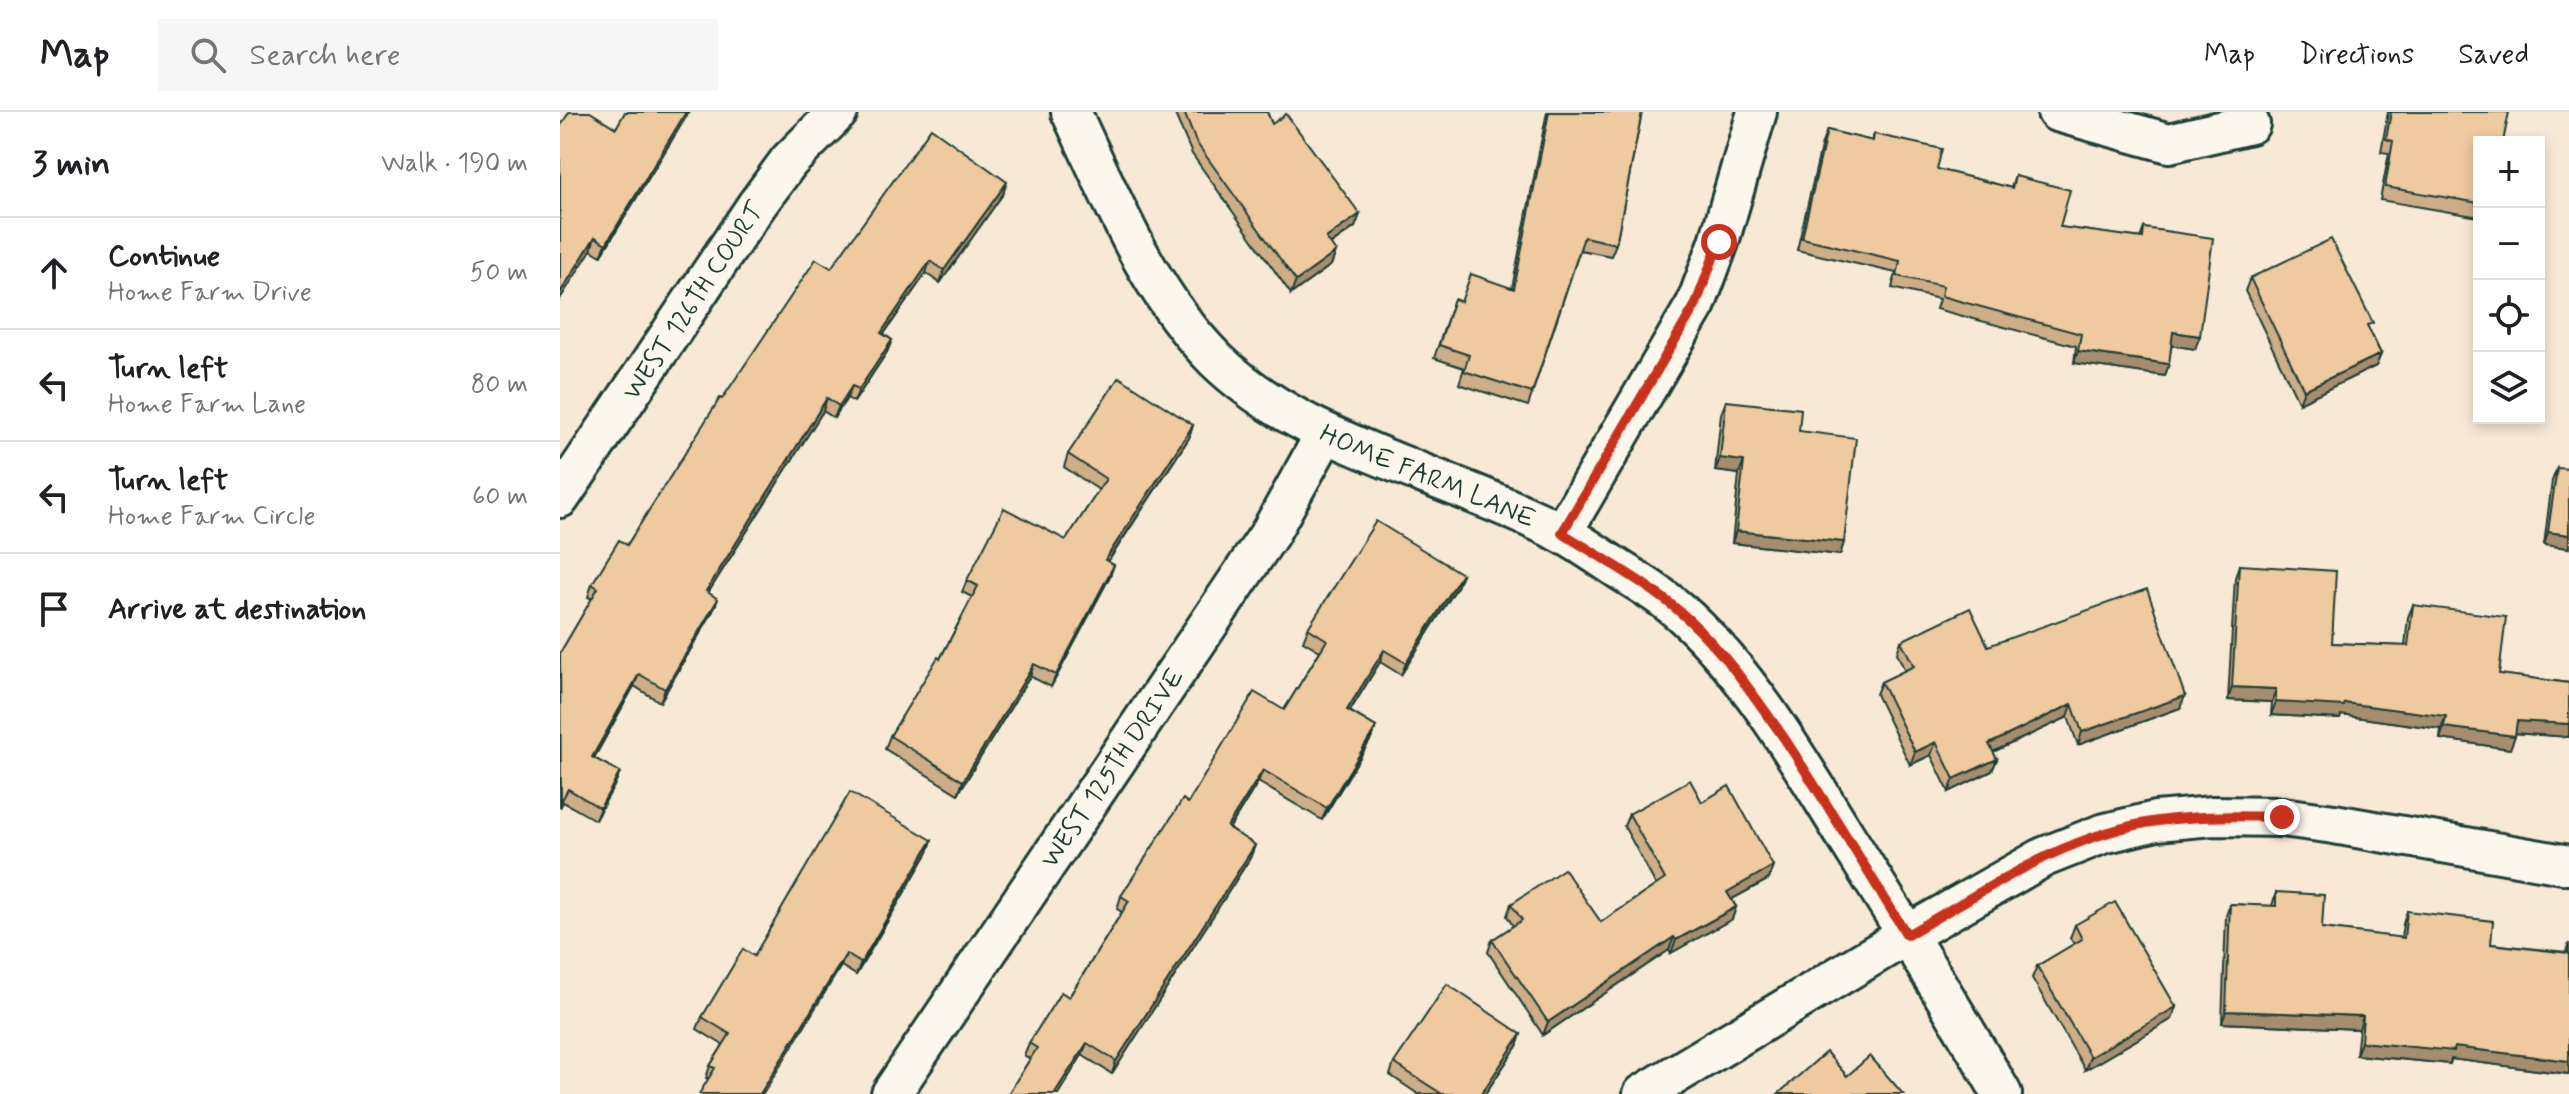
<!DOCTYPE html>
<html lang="en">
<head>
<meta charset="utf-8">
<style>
  body { margin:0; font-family:Mynerve,sans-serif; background:#f6f6f6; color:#202124 }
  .controls { position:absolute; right:24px; top:24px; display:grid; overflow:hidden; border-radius:0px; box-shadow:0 4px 12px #0003 }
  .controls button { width:72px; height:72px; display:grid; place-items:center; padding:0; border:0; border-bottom:2px solid #e0e0e0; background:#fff; color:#202124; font:40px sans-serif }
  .stop { position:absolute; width:24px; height:24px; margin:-18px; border:6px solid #c8321e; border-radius:50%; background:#fff }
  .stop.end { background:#c8321e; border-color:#fff; box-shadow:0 2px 8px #0008 }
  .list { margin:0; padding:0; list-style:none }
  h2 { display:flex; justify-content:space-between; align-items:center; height:104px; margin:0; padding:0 32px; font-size:34px }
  h2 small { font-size:26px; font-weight:400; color:#757577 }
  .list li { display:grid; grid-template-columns:52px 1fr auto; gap:24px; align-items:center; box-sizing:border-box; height:112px; padding:0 32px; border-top:2px solid #e0e0e0 }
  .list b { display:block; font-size:30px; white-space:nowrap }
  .list p { margin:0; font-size:26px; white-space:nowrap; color:#757577 }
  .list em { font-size:26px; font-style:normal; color:#757577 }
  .icon { flex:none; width:44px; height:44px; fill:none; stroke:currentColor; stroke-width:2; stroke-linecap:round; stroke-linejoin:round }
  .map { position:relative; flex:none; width:2009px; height:982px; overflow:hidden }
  header { display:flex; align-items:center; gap:48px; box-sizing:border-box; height:112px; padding:0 40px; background:#fff; border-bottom:2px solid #e0e0e0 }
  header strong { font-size:38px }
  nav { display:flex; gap:44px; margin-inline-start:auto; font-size:28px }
  .search { width:560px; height:72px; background:#f6f6f6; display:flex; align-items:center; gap:20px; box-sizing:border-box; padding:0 28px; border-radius:0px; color:#757577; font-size:30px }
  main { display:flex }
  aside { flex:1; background:#fff }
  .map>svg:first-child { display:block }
</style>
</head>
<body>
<header>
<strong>Map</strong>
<div class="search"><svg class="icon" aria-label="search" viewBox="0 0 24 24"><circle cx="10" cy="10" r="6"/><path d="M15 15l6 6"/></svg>Search here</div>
<nav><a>Map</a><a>Directions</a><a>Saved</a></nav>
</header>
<main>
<aside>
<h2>3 min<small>Walk · 190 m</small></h2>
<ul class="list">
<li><svg class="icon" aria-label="ahead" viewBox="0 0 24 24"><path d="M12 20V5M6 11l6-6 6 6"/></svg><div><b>Continue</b><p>Home Farm Drive</p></div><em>50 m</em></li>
<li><svg class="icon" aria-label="left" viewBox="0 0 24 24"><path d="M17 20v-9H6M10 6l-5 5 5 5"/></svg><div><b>Turn left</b><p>Home Farm Lane</p></div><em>80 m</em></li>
<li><svg class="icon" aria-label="left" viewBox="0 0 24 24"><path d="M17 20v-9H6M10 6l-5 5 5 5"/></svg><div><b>Turn left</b><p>Home Farm Circle</p></div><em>60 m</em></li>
<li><svg class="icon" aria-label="arrive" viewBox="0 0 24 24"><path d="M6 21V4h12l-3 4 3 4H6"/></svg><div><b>Arrive at destination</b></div></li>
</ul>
</aside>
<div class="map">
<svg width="2009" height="982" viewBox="0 0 2009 982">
  <rect width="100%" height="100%" fill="#f7e9d5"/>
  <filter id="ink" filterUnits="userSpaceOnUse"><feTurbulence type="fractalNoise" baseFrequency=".0125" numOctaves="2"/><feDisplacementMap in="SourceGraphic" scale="16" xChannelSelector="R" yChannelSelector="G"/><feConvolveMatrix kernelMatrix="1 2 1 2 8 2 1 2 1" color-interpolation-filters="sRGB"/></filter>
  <g filter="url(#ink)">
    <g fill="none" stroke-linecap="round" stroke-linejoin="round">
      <g stroke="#1f3d34" stroke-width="44">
        <g id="street">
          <path id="s1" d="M511 0C552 86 587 179 656 248 715 305 790 332 864 362 910 380 956 398 1000 420 1021 431 1040 445 1060 458 1084 473 1108 488 1128 507 1193 568 1239 649 1285 723 1339 809 1392 894 1442 982"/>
          <path d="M1497 0 1609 31 1690 12"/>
          <path id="s2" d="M0 386 196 94 229 49 278 0"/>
          <path d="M1002 421 1136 192 1159 130 1197 0"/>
          <path id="s3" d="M331 982 710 421 765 322"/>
          <path d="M1083 982 1347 823 1484 745 1542 722 1596 709 1653 704 1722 705 1774 712 2009 753"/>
        </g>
      </g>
      <use href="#street" stroke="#fbf7ec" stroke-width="38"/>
    </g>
    <g fill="#cead89" stroke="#1f3d34" stroke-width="2">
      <path d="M129 0 41 144 31 138 56 16Z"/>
      <path d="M614 0H707L712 12 800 102 795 115 770 133 776 140 771 153 731 182 632 42Z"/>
      <path d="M987 0H1082L1056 132 1051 144 1020 138 968 294 899 272 904 256 874 246 894 187 901 190 952 176Z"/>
      <path d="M1828 0H1949L1919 30V105L1820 88 1829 41 1821 40Z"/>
      <path d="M1267 18 1312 29 1314 22 1377 57 1451 76 1455 64 1500 115 1580 126 1584 116 1635 237 1612 233 1605 264 1514 251 1516 234 1376 197 1379 187 1332 176 1336 161 1237 138 1262 31Z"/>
      <path d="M443 82 380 171 366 161 324 222 332 228 327 240 294 290 287 286 274 306 263 299 148 481 153 499 100 590 74 574 34 646 55 672 35 708 3 690 0 696V541L32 487 28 485 32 472 67 433 162 287 271 156Z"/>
      <path d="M1690 166 1810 219 1821 242 1816 254 1739 291 1685 179Z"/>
      <path d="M1166 289 1239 319 1284 430 1280 443 1172 431 1179 362 1155 359 1161 302Z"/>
      <path d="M633 313 629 326 548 450 554 453 549 466 491 575 470 564 398 682 325 637 330 624 380 547 412 485 402 480 407 468 506 428 539 378 504 355 508 342Z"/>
      <path d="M1997 356 2009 436 1984 433 1992 369Z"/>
      <path d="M1679 453 1772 531 1845 534 1848 505 1853 493 1939 562 2009 571V625L1955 621 1950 637 1880 627 1881 617 1781 603 1780 607 1711 603 1712 590 1668 588 1675 466Z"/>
      <path d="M902 462 897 475 841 563 820 550 790 599 816 615 811 627 762 708 698 670 669 717 695 733 690 746 552 962 522 943 498 982H448L470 947 464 943 469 931 509 885 562 800 557 797 561 784 724 598 760 539 743 529 748 516Z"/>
      <path d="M1341 529 1428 534 1620 596 1518 633 1508 605 1433 640 1437 647 1432 659 1389 680 1371 643 1350 653 1316 582 1321 570 1345 559 1337 541Z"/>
      <path d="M1142 690 1213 754 1209 767 1172 787 1176 795 1172 807 1111 841 1109 838 983 923 928 840 932 828 953 814 947 804 951 792 1041 810 1096 773 1064 714 1069 702Z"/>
      <path d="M372 728 368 740 296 863 281 854 148 967 146 966 150 954 163 933 137 917 142 905 194 844Z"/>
      <path d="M1716 780 1762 816 1841 826 1843 812 1847 799 1931 832 2006 840 2009 831V962L1891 947 1890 952 1796 943 1799 917 1662 911 1666 804 1670 792 1712 794Z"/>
      <path d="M1515 813 1612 907 1525 958 1472 866 1477 854 1514 832 1510 826Z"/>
      <path d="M961 922 957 934 925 982H858L830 963 834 951Z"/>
    </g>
    <g fill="#a78d6f" stroke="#1f3d34" stroke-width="2">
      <path d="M126 0H129L41 144 46 132Z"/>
      <path d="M447 70 443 82 380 171 384 158Z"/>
      <path d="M800 102 795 115 761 139 766 126Z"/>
      <path d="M35 125 31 138 0 187V181Z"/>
      <path d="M776 140 771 153 731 182 736 169Z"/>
      <path d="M370 149 366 161 316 233 321 221Z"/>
      <path d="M1613 220 1640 224 1635 237 1609 233Z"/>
      <path d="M332 228 327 240 294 290 299 277Z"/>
      <path d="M1518 239 1609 252 1605 264 1514 251Z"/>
      <path d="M1821 242 1816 254 1739 291 1744 278Z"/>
      <path d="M292 274 287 286 274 306 279 294Z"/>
      <path d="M267 286 263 299 141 492 146 479Z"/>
      <path d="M633 313 629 326 540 461 545 448Z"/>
      <path d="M1160 346 1184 349 1179 362 1155 359Z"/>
      <path d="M1176 419 1284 430 1280 443 1172 431Z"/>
      <path d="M1988 420 2009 423V436L1984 433Z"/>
      <path d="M554 453 549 466 491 575 496 563Z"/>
      <path d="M902 462 897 475 841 563 846 551Z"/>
      <path d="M158 487 153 499 100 590 105 577Z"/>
      <path d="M824 538 820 550 783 610 787 598Z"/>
      <path d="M474 552 470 564 398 682 403 669Z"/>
      <path d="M79 562 74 574 28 657 32 645Z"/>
      <path d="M1672 575 1716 577 1712 590 1668 588Z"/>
      <path d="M1625 584 1620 596 1518 633 1522 620Z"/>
      <path d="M1716 590 1785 591 1886 604 1881 617 1781 603 1780 607 1711 603Z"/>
      <path d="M1512 592 1508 605 1424 644 1429 632Z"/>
      <path d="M1957 609 2009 612V625L1952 621Z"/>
      <path d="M816 615 811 627 762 708 767 696Z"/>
      <path d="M1884 615 1955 624 1950 637 1880 627Z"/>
      <path d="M1376 630 1371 643 1350 653 1355 640Z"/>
      <path d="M1437 647 1432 659 1389 680 1394 667Z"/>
      <path d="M703 658 698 670 662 728 667 715Z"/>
      <path d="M60 660 55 672 35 708 40 696Z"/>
      <path d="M372 728 368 740 296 863 301 851Z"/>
      <path d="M695 733 690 746 552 962 556 949Z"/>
      <path d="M1213 754 1209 767 1163 792 1167 780Z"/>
      <path d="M1176 795 1172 807 1111 841 1116 828Z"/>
      <path d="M1114 825 1109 838 983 923 988 910Z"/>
      <path d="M286 842 281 854 203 982H200Z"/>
      <path d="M1616 895 1612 907 1525 958 1530 945Z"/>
      <path d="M1666 899 1803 904 1799 917 1662 911Z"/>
      <path d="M961 922 957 934 925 982H921Z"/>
      <path d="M1801 930 1895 935 2009 949V962L1891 947 1890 952 1796 943Z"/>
      <path d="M527 931 522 943 498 982H494Z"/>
    </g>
    <g fill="#efc99f" stroke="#1f3d34" stroke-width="2">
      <path d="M9 0H30L56 16 65 0H126L46 132 35 125 0 181V15Z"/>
      <path d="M624 0H707L712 12 726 2 800 102 766 126 776 140 736 169 636 30Z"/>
      <path d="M989 0H1082L1056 132 1024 125 972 281 904 259 909 243 879 233 894 187 901 190 911 162 954 177Z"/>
      <path d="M1831 0H1949L1943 30H1919V91L1825 75 1833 29 1826 27Z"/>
      <path d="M371 16 447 70 384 158 370 149 321 221 332 228 299 277 292 274 279 294 267 286 146 479 158 487 105 577 79 562 32 645 60 660 40 696 8 677 1 690 0 541 38 476 32 472 59 428 67 433 160 286 162 287 256 147 271 156Z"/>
      <path d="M1267 18 1313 29 1314 22 1382 37 1377 57 1452 76 1455 64 1510 78 1500 115 1583 126 1584 116 1653 126 1640 224 1613 220 1609 252 1518 239 1521 222 1381 184 1383 174 1337 164 1340 149 1242 126Z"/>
      <path d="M1771 127 1813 211 1807 213 1821 242 1744 278 1690 166Z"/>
      <path d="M559 265 633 313 545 448 554 453 496 563 474 552 403 669 330 624 378 545 380 547 418 474 407 468 444 396 506 428 546 367 508 342Z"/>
      <path d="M1166 289 1241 297 1239 319 1296 326 1284 430 1176 419 1184 349 1160 346Z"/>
      <path d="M1997 356 2009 357V423L1988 420Z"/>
      <path d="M816 409 902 462 846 551 824 538 787 598 816 615 767 696 703 658 667 715 695 733 556 949 527 931 494 982H448L477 936 469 931 501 880 509 885 569 789 561 784 623 687 628 691 694 580 724 598 767 528 748 516Z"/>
      <path d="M1679 453 1776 459 1772 531 1848 534 1853 493 1946 505 1939 562 2009 571V612L1957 609 1955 624 1884 615 1886 604 1785 591 1784 594 1716 590V577L1672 575Z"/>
      <path d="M1587 477 1625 584 1522 620 1512 592 1429 632 1437 647 1394 667 1376 630 1355 640 1321 570 1354 554 1341 529 1410 496 1428 534Z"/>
      <path d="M1130 668 1142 690 1169 674 1213 754 1167 780 1176 795 1116 828 1114 825 988 910 932 828 962 808 951 792 1004 757 1041 810 1105 767 1069 702Z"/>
      <path d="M290 680 372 728 301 851 286 842 200 982H139L155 956 150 954 170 922 142 905 183 837 194 844Z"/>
      <path d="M1716 780 1764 783 1762 816 1844 826 1847 799 1933 809 1931 832 2008 841 2009 833V949L1895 935 1894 939 1801 930 1803 904 1666 899 1670 792 1716 794Z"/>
      <path d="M1555 790 1616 895 1530 945 1477 854 1522 827 1515 813Z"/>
      <path d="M887 872 961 922 921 982H882L834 951Z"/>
      <path d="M1266 940 1287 964 1310 944 1343 982H1218Z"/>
    </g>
  </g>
  <g fill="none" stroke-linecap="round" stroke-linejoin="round" filter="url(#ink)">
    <path stroke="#c8321e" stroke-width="10" d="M1159 130 1136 192 1002 421C1045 448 1091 473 1128 507 1166 542 1195 585 1224 626 1267 691 1306 757 1347 823 1427 777 1506 722 1598 709 1640 703 1680 704 1722 705"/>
  </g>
  <g text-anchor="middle" stroke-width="6" stroke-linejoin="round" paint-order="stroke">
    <g font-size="26" fill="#1f3d34" stroke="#fbf7ec">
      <text dy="9" stroke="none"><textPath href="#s2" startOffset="238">WEST 126TH COURT</textPath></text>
      <text dy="9" stroke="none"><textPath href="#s1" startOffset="532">HOME FARM LANE</textPath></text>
      <text dy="9" stroke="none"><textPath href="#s3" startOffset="394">WEST 125TH DRIVE</textPath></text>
    </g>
  </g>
</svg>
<div class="controls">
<button>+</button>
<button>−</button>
<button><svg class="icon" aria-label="locate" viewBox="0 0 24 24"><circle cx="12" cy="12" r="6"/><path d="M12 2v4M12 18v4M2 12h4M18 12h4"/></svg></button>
<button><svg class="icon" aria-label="layers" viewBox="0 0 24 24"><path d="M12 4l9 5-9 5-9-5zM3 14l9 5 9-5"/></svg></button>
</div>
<div class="stop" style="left:1159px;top:130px"></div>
<div class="stop end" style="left:1722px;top:705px"></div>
</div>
</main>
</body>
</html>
